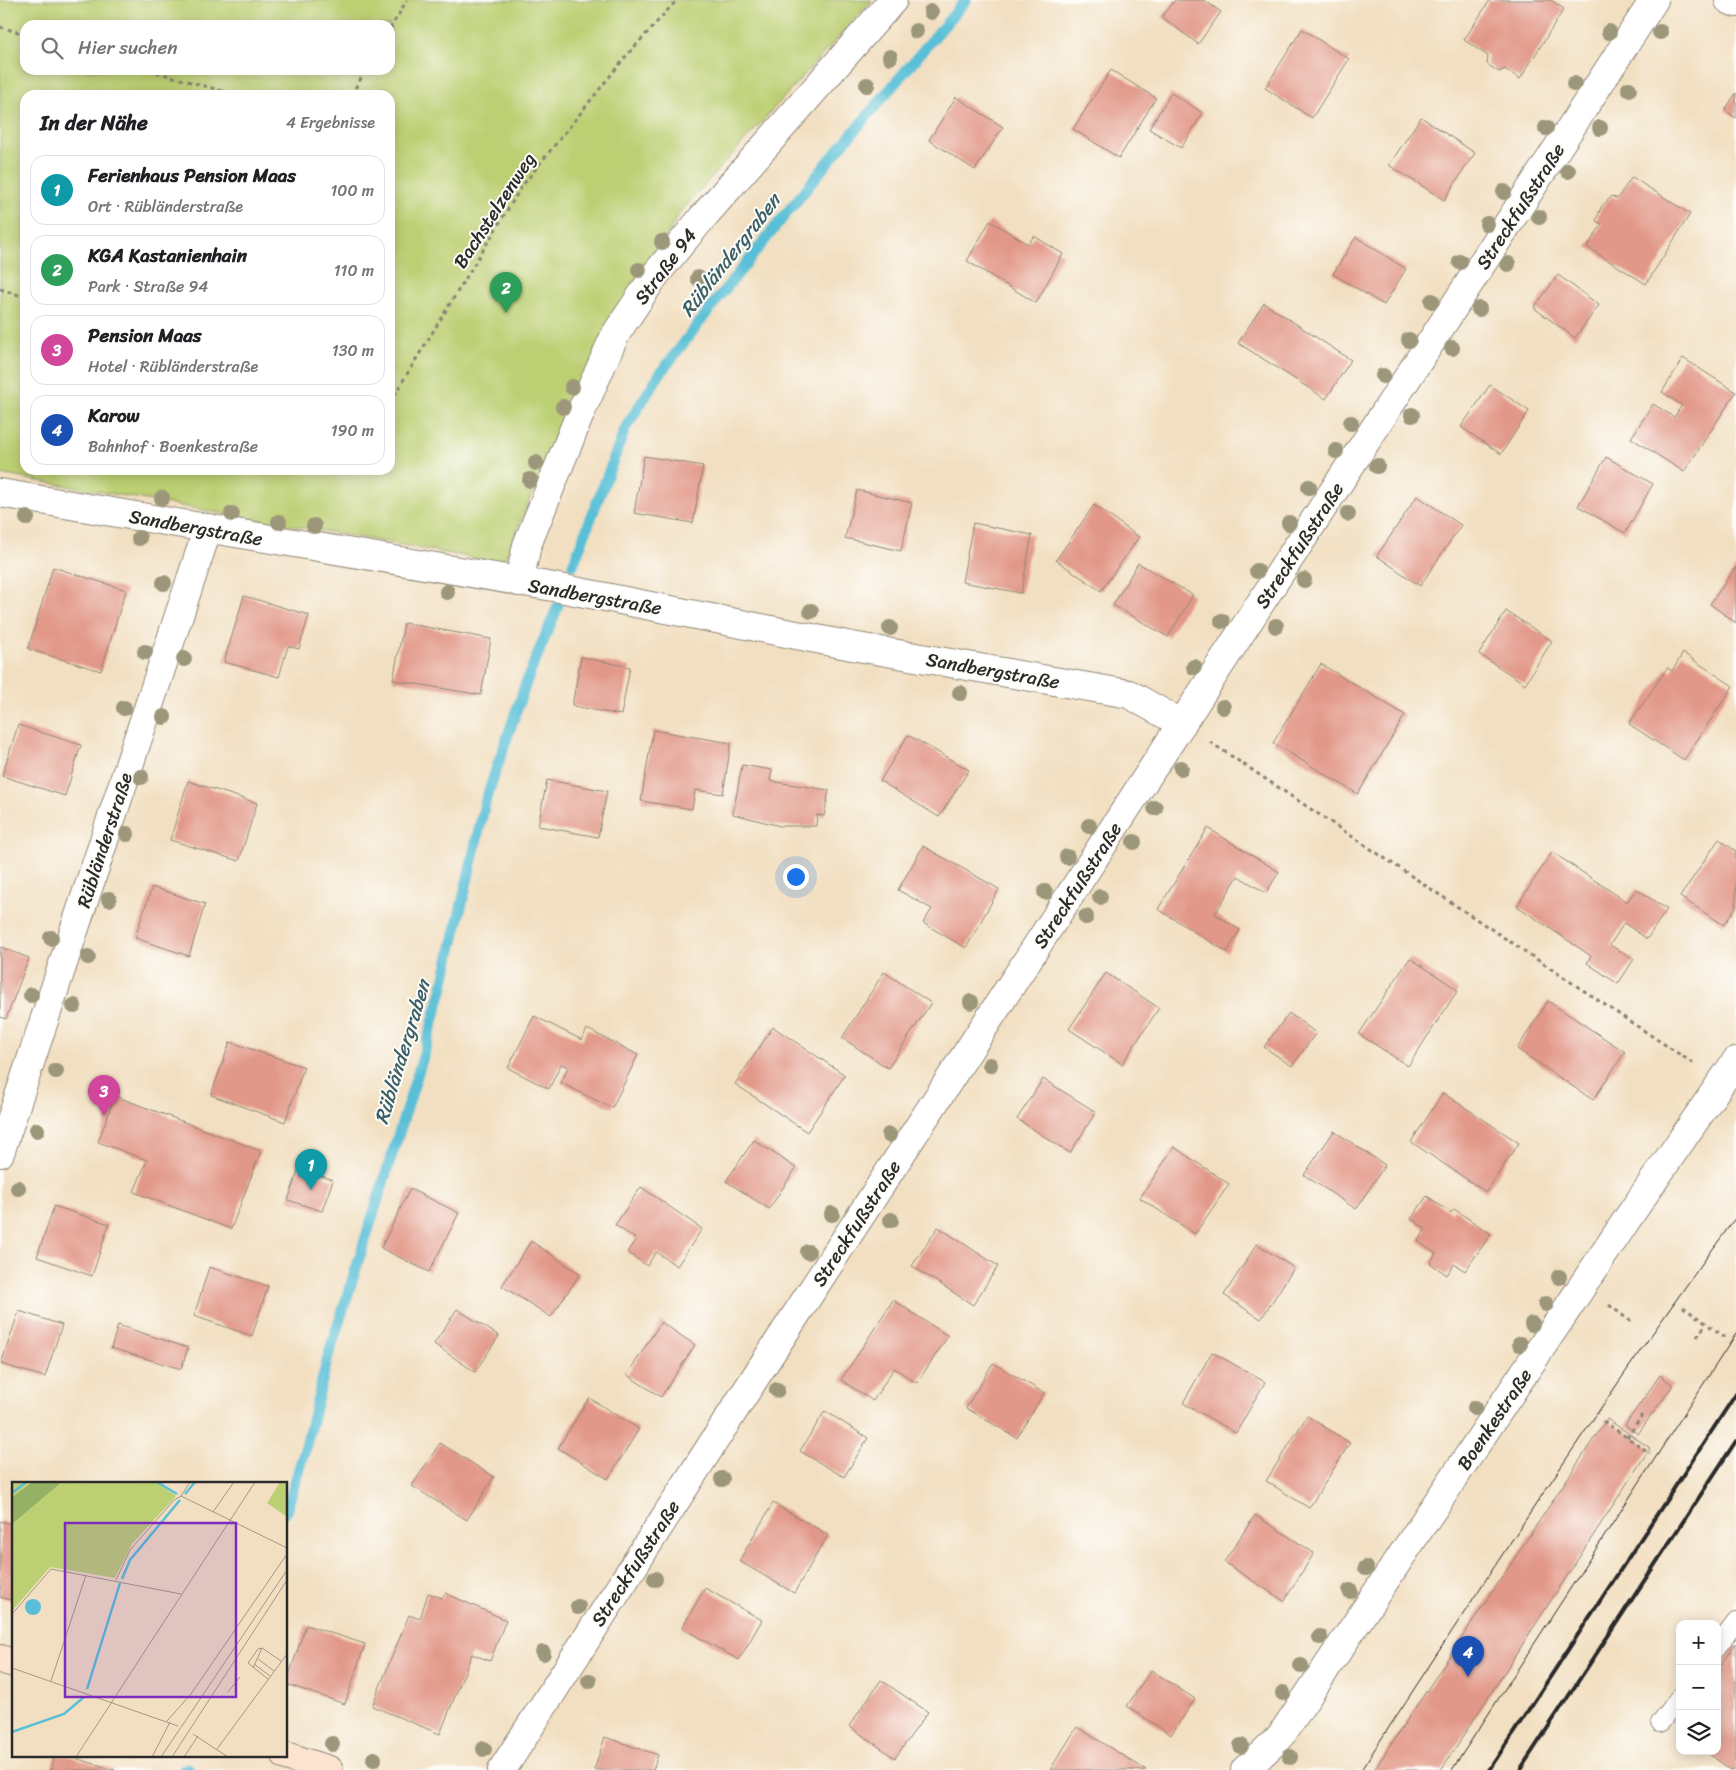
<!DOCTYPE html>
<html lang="de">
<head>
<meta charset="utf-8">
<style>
  body { margin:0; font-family:Sriracha,sans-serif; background:#f6f6f6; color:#202124 }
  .controls { position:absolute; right:15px; bottom:15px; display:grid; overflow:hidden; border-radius:10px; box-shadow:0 2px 12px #0003 }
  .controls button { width:45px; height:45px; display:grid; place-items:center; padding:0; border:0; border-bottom:1px solid #e0e0e0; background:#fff; color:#202124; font:25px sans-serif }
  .you { position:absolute; left:795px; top:876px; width:18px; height:18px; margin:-12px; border:4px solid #fff; border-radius:50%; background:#1a73e8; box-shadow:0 0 0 8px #1a73e833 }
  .badge { display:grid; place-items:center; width:32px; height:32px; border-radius:50%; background:#b45309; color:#fff; font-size:16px; font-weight:700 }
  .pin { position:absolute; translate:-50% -41px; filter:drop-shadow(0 1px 2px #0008) }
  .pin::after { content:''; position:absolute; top:26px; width:18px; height:15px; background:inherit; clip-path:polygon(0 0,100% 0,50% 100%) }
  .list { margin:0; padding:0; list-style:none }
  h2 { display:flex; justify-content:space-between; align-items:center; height:65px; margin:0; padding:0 20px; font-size:21px }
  h2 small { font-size:16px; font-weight:400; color:#757577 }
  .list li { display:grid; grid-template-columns:32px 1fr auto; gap:15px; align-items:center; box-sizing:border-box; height:70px; margin:0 10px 10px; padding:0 10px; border:1px solid #e0e0e0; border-radius:15px }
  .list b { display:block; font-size:19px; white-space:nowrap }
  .list p { margin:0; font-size:16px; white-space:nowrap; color:#757577 }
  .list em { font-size:16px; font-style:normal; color:#757577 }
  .icon { flex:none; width:28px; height:28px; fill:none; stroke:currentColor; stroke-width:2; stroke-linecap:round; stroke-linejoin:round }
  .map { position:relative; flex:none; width:1736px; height:1770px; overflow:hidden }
  .search { position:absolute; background:#fff; box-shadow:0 2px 12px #0003; left:20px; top:20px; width:375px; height:55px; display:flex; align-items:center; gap:12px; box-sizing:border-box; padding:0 18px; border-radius:15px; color:#757577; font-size:19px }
  .panel { position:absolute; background:#fff; box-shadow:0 2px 12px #0003; left:20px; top:90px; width:375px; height:385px; border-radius:15px }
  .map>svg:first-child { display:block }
</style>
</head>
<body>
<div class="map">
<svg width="1736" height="1770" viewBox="0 0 1736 1770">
  <rect width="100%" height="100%" fill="#fdfcf7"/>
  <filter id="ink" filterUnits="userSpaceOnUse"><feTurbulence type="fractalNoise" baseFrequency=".02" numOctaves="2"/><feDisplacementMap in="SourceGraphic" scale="10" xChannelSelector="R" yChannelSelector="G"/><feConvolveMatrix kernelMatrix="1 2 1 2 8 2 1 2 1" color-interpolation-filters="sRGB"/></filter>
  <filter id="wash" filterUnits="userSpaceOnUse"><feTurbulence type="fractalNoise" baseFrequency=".0096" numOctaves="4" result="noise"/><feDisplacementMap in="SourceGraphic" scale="20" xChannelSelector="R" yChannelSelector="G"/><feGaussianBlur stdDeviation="1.12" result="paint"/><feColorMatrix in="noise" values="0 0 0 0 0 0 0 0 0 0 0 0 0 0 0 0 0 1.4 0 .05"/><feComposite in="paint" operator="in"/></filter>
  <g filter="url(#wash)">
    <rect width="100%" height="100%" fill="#f2dfc1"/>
    <path fill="#bccf72" stroke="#747d4e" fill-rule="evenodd" d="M0 0H872L680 212 565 414 503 563 0 474ZM25 25H390V70H25ZM25 95H390V470H25Z"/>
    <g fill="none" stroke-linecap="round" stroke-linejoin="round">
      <g stroke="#59bfd7" stroke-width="11">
        <path d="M573 565 626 427 659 375 723 292 828 162 966 0"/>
        <path d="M286 1512 306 1445 328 1357 422 1060 442 990 486 799 527 680 558 606"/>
        <path d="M184 1770 188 1768"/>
      </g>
    </g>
    <g id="blocks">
      <g fill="#e29888">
        <path d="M1175 0H1204L1221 12 1198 44 1162 17Z"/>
        <path d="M1490 0H1551L1564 9 1520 79 1505 69 1499 72 1487 64 1488 56 1464 40Z"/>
        <path d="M1302 29 1349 59 1312 118 1265 88Z"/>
        <path d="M1111 70 1156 98 1119 158 1073 129Z"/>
        <path d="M1171 93 1203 113 1181 148 1149 129Z"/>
        <path d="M1736 93V118L1725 110Z"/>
        <path d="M956 97 1003 127 975 170 929 140Z"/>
        <path d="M1421 117 1475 153 1444 200 1389 165Z"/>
        <path d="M1632 177 1690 214 1646 284 1587 247 1602 224 1596 221 1601 207 1612 196 1617 199Z"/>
        <path d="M990 221 1028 244 1034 236 1063 254 1036 303 967 261Z"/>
        <path d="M1356 237 1406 269 1384 305 1333 274Z"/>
        <path d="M1558 275 1599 305 1575 338 1534 308Z"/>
        <path d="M1264 303 1351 360 1326 399 1238 343Z"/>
        <path d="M1683 358 1736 392 1684 472 1631 438 1653 404 1674 417 1682 405 1662 392Z"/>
        <path d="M1490 385 1529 411 1501 454 1461 427Z"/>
        <path d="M644 456 703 466 693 523 634 513Z"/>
        <path d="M1606 457 1653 484 1625 533 1578 506Z"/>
        <path d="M857 490 912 503 901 551 845 538Z"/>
        <path d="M1417 496 1461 525 1420 586 1377 556Z"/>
        <path d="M1094 505 1139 537 1101 591 1056 560Z"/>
        <path d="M973 523 1032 535 1021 593 962 582Z"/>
        <path d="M1138 563 1193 595 1168 637 1113 605Z"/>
        <path d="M53 567 126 590 101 671 28 649Z"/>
        <path d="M1736 567V623L1710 604Z"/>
        <path d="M244 596 309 615 299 649 288 646 279 677 224 662Z"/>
        <path d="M1506 611 1552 641 1525 684 1479 654Z"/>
        <path d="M404 623 491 639 481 695 393 680Z"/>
        <path d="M1683 653 1733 686 1684 760 1629 724 1667 668 1672 671Z"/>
        <path d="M581 657 630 667 621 715 572 706Z"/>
        <path d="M1321 664 1405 715 1358 794 1273 743Z"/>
        <path d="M18 725 81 745 65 796 2 776Z"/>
        <path d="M653 730 731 743 723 794 695 790 692 809 641 801Z"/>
        <path d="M908 735 969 770 939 817 880 781Z"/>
        <path d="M742 765 772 770 770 781 829 790 824 816 817 815 816 826H780L733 814Z"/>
        <path d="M547 780 607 791 598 837 538 826Z"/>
        <path d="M188 781 257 803 239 861 170 840Z"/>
        <path d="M1208 828 1279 872 1266 893 1238 876 1215 914 1240 930 1227 952 1158 909Z"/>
        <path d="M1719 839 1736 851V907L1724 925 1680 897Z"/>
        <path d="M923 846 999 889 966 948 923 923 932 909 898 890Z"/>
        <path d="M1552 852 1627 902 1636 889 1667 909 1647 939 1624 923 1610 945 1634 959 1618 984 1587 963 1591 956 1517 906Z"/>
        <path d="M152 887 205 904 189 956 135 938Z"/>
        <path d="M0 947 29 958 6 1019 0 1017Z"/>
        <path d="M1410 958 1458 990 1408 1066 1359 1034Z"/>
        <path d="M884 972 931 1003 888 1068 842 1038Z"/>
        <path d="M1106 973 1159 1008 1122 1064 1069 1029Z"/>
        <path d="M1548 1001 1625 1052 1593 1100 1517 1049Z"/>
        <path d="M1289 1013 1316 1033 1292 1066 1264 1047Z"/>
        <path d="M534 1016 582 1040 587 1029 638 1055 612 1108 561 1083 568 1067 561 1064 549 1089 508 1068Z"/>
        <path d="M773 1027 845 1075 807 1132 735 1084Z"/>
        <path d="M230 1042 304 1067 285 1122 211 1095Z"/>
        <path d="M1043 1079 1096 1112 1070 1153 1017 1119Z"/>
        <path d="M1443 1093 1519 1143 1486 1192 1411 1142Z"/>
        <path d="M115 1096 261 1151 231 1229 134 1192 147 1160 98 1142Z"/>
        <path d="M1334 1131 1385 1165 1356 1209 1304 1175Z"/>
        <path d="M754 1140 796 1168 769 1209 726 1181Z"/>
        <path d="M1174 1147 1229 1184 1195 1234 1140 1198Z"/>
        <path d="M299 1168 333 1180 322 1211 288 1200Z"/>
        <path d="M641 1187 702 1229 677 1266 656 1252 647 1266 627 1252 636 1239 615 1225Z"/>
        <path d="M410 1189 459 1213 429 1272 381 1248Z"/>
        <path d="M1427 1196 1451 1213 1454 1209 1491 1234 1465 1271 1454 1264 1447 1275 1430 1263 1436 1254 1418 1241 1426 1229 1411 1219Z"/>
        <path d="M54 1206 109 1224 92 1276 37 1257Z"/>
        <path d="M938 1227 998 1266 973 1305 912 1266Z"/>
        <path d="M531 1241 580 1274 551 1317 502 1286Z"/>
        <path d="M1257 1244 1294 1268 1261 1319 1224 1295Z"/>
        <path d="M209 1267 268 1286 252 1336 194 1316Z"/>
        <path d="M893 1300 948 1336 917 1383 894 1368 873 1401 841 1380Z"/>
        <path d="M457 1309 499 1336 475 1372 434 1344Z"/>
        <path d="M19 1311 62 1325 45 1377 1 1364Z"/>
        <path d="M661 1322 695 1345 661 1397 627 1375Z"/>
        <path d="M118 1325 188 1348 181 1369 111 1348Z"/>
        <path d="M1212 1352 1265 1382 1236 1433 1183 1403Z"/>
        <path d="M993 1363 1044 1393 1017 1438 966 1408Z"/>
        <path d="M1660 1375 1673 1385 1638 1434 1625 1425Z"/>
        <path d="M589 1398 639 1429 608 1479 558 1448Z"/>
        <path d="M825 1411 868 1438 844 1477 800 1451Z"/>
        <path d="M1307 1416 1350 1443 1309 1508 1266 1481Z"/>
        <path d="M1607 1419 1650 1448 1441 1770H1374Z"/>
        <path d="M440 1443 494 1477 467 1520 412 1486Z"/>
        <path d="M773 1503 828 1535 794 1593 739 1561Z"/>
        <path d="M1255 1515 1314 1553 1284 1601 1224 1562Z"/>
        <path d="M0 1521 14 1525V1601L0 1597Z"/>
        <path d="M705 1588 762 1620 739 1660 682 1628Z"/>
        <path d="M428 1593 442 1598 445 1593 506 1620 490 1661 472 1654 440 1734 372 1706 409 1615 420 1619Z"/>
        <path d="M306 1625 365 1644 345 1704 286 1684Z"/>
        <path d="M1736 1643V1770H1731L1705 1751H1717V1669Z"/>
        <path d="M1151 1670 1195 1699 1171 1735 1127 1706Z"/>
        <path d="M881 1680 928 1712 895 1758 849 1726Z"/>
        <path d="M1077 1727 1146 1770H1050Z"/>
        <path d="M605 1737 658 1755 653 1770H594Z"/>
        <path d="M55 1756H68L115 1770H51Z"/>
      </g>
    </g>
  </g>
  <g filter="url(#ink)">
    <use href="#blocks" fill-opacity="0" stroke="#8e8576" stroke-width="1"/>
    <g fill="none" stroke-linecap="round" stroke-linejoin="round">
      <g stroke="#8e8576" stroke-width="20">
        <g id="lane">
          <path d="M1717 1647 1736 1622"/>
          <path d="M1660 1723 1680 1697"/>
        </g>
      </g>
      <g stroke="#8e8576" stroke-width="30">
        <g id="street">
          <path d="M1729 0 1736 3"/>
          <path d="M0 493 565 589 852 646 1129 694 1182 724"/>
          <path d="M519 582 527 545 580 414 615 335 655 275 703 217 893 0"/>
          <path d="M0 1153 208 528"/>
          <path d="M502 1770 758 1373 1654 0"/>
          <path d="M1245 1770 1280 1737 1634 1209 1736 1061"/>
        </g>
      </g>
      <g stroke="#8e8576" stroke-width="30">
        <g id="secondary">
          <path d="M0 1659 14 1663"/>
          <path d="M286 1756 329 1770"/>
        </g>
      </g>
      <g stroke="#8e8576" stroke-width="3" stroke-dasharray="4 4" stroke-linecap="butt">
        <path d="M0 27 25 34"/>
        <path d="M390 29 407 0"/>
        <path d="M149 70 236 95"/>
        <path d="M351 95 366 70"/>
        <path d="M0 289 25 297"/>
        <path d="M390 402 522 186 627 55 677 0"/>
        <path d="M1210 742 1694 1064"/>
        <path d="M1609 1305 1634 1324"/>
        <path d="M1683 1307 1725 1337"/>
        <path d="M1697 1337 1706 1324"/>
        <path d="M1603 1421 1650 1453"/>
        <path d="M1627 1438 1642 1415"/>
      </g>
      <use href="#lane" stroke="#fff" stroke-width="18"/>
      <use href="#street" stroke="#fff" stroke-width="28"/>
      <use href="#secondary" stroke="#fde4d1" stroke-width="28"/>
      <g stroke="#2b2b2b" stroke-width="1">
        <path d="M1361 1770C1483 1584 1604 1396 1736 1217"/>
        <path d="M1452 1770 1736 1334"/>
      </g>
      <g stroke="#2b2b2b" stroke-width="4">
        <path d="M1489 1770 1736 1394"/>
        <path d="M1520 1770 1736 1441"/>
      </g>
    </g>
    <g fill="#9c977a">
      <circle cx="931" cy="12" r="8"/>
      <circle cx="916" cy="31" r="8"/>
      <circle cx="1609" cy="32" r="8"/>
      <circle cx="1660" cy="32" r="8"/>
      <circle cx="890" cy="57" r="8"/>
      <circle cx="1574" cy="84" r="8"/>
      <circle cx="867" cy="85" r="8"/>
      <circle cx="1629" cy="89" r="8"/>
      <circle cx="1546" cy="128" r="8"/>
      <circle cx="1600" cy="128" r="8"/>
      <circle cx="1568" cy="171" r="8"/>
      <circle cx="1504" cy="192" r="8"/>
      <circle cx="1539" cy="217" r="8"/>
      <circle cx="1487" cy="224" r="8"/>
      <circle cx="662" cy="242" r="8"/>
      <circle cx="1460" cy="262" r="8"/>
      <circle cx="1508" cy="264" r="8"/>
      <circle cx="639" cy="270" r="8"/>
      <circle cx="698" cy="278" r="8"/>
      <circle cx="1432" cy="301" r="8"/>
      <circle cx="1479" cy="309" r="8"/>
      <circle cx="1409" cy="340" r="8"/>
      <circle cx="1452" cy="348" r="8"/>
      <circle cx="1383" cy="376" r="8"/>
      <circle cx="572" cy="387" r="8"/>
      <circle cx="563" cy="407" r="8"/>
      <circle cx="1412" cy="415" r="8"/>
      <circle cx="1351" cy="423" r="8"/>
      <circle cx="1336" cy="451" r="8"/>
      <circle cx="536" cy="463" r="8"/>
      <circle cx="1377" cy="466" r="8"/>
      <circle cx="530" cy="480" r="8"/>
      <circle cx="1309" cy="487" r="8"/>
      <circle cx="162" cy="498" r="8"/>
      <circle cx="232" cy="514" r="8"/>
      <circle cx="1348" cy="514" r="8"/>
      <circle cx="27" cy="518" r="8"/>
      <circle cx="279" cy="522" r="8"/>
      <circle cx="1289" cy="523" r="8"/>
      <circle cx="314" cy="526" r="8"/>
      <circle cx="139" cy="538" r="8"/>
      <circle cx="1257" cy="571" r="8"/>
      <circle cx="1304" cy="580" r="8"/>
      <circle cx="164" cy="583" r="8"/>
      <circle cx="447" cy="592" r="8"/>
      <circle cx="811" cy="611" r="8"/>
      <circle cx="1222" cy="621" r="8"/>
      <circle cx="1276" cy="626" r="8"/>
      <circle cx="890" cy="628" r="8"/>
      <circle cx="145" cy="652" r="8"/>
      <circle cx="184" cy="659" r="8"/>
      <circle cx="1194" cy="667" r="8"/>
      <circle cx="960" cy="693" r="8"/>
      <circle cx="1223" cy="707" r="8"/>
      <circle cx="124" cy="708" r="8"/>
      <circle cx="164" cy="717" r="8"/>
      <circle cx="1181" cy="768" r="8"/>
      <circle cx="141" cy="777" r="8"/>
      <circle cx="1155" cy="808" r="8"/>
      <circle cx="1089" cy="826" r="8"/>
      <circle cx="127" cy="834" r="8"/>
      <circle cx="1134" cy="842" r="8"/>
      <circle cx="1067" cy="857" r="8"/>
      <circle cx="1045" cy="892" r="8"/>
      <circle cx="1100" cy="897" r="8"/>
      <circle cx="109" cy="899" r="8"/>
      <circle cx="1086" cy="917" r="8"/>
      <circle cx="51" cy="938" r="8"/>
      <circle cx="88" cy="957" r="8"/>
      <circle cx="31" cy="995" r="8"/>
      <circle cx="971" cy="1002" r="8"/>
      <circle cx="74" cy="1006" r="8"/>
      <circle cx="990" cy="1065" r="8"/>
      <circle cx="56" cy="1071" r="8"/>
      <circle cx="37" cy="1130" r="8"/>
      <circle cx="889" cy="1135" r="8"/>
      <circle cx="18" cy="1188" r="8"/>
      <circle cx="832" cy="1214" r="8"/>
      <circle cx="891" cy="1220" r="8"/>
      <circle cx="808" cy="1252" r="8"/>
      <circle cx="1559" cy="1277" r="8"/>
      <circle cx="1546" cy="1304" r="8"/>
      <circle cx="1532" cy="1324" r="8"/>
      <circle cx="1520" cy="1344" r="8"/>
      <circle cx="777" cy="1390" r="8"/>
      <circle cx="1475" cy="1408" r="8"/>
      <circle cx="722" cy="1479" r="8"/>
      <circle cx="1366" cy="1568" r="8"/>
      <circle cx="655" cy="1579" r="8"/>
      <circle cx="1350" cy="1591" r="8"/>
      <circle cx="578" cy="1607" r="8"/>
      <circle cx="1320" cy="1637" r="8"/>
      <circle cx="543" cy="1653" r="8"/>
      <circle cx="1301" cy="1666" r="8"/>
      <circle cx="589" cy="1681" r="8"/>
      <circle cx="1283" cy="1693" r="8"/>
      <circle cx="332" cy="1744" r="8"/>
      <circle cx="1241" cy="1746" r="8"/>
      <circle cx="484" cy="1749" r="8"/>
      <circle cx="1290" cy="1757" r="8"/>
      <circle cx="374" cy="1759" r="8"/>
    </g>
  </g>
  <g text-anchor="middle" stroke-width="4" stroke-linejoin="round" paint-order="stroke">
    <g font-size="19" fill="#2b2b2b" stroke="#fdfcf7">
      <text transform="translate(1520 206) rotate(-57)" y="7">Streckfußstraße</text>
      <text transform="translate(494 210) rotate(-57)" y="7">Bachstelzenweg</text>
      <text transform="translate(665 266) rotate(-53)" y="7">Straße 94</text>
      <text transform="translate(196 527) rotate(10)" y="7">Sandbergstraße</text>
      <text transform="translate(1299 545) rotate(-57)" y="7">Streckfußstraße</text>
      <text transform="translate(595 596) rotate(10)" y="7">Sandbergstraße</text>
      <text transform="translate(993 670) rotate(10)" y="7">Sandbergstraße</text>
      <text transform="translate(104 840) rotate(-72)" y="7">Rübländerstraße</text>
      <text transform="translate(1077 885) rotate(-57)" y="7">Streckfußstraße</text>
      <text transform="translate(856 1223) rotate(-57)" y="7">Streckfußstraße</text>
      <text transform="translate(1494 1419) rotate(-56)" y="7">Boenkestraße</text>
      <text transform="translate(635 1563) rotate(-57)" y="7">Streckfußstraße</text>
    </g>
    <g font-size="20" font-style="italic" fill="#3b5f67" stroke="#fdfcf7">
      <text transform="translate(730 255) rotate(-52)" y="7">Rübländergraben</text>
      <text transform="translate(402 1052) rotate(-73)" y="7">Rübländergraben</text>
    </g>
  </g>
  <g transform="translate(12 1482)">
    <rect width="275" height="275" fill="#f2dfc1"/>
    <path d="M0 0H19L0 15ZM50 0H144L164 14 120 62 103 96 38 85 0 129V42ZM268 0H275V35L255 21Z" fill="#bccf72"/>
    <path d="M20 0H50L0 42V15Z" fill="#95b264"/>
    <path d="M13 125a8 8 0 1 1 16 0a8 8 0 1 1-16 0Z" fill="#59bfd7"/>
    <path fill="none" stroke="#59bfd7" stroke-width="2.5" d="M145 0 165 12M0 11 14 0M173 12 183 0M110 97 118 78 168 18M75 207 108 101M0 250 52 232 72 215"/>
    <path fill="none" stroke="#a29785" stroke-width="1" d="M169 14 275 66M169 14 178 0M201 30 222 0M104 98 118 68 162 18 169 14M0 132 39 87 169 112M246 177 262 189M242 182 258 194M0 186 166 244M241 186 250 166M256 197 236 181 246 167 250 166 269 179M39 199 74 93M216 210 228 195M155 239 179 212 275 72M181 252 216 275M205 267 275 172M64 275 243 0M140 275 158 240M149 275 275 88M160 275 275 98M172 275 186 254"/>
    <path fill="#7b2cbf" fill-opacity="0.15" stroke="#7b2cbf" stroke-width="2.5" d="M53 41H224V215H53Z"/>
    <rect width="275" height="275" fill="none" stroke="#2b2b2b" stroke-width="2.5"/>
  </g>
</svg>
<div class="controls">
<button>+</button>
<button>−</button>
<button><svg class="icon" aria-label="layers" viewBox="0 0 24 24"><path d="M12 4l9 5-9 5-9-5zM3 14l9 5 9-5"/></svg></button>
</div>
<div class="you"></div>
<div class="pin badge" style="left:311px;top:1190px;background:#0f9aa8">1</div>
<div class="pin badge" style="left:506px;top:313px;background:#2e9e5b">2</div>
<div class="pin badge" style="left:104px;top:1116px;background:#d1479c">3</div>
<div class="pin badge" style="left:1468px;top:1677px;background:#1a4fb4">4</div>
<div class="search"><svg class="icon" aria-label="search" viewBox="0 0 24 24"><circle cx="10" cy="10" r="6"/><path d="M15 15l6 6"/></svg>Hier suchen</div>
<section class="panel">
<h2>In der Nähe<small>4 Ergebnisse</small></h2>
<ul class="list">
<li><span class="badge" style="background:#0f9aa8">1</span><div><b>Ferienhaus Pension Maas</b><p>Ort · Rübländerstraße</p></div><em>100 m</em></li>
<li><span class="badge" style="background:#2e9e5b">2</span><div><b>KGA Kastanienhain</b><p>Park · Straße 94</p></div><em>110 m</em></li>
<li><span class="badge" style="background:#d1479c">3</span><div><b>Pension Maas</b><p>Hotel · Rübländerstraße</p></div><em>130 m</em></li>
<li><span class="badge" style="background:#1a4fb4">4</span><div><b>Karow</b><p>Bahnhof · Boenkestraße</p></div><em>190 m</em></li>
</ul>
</section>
</div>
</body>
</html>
